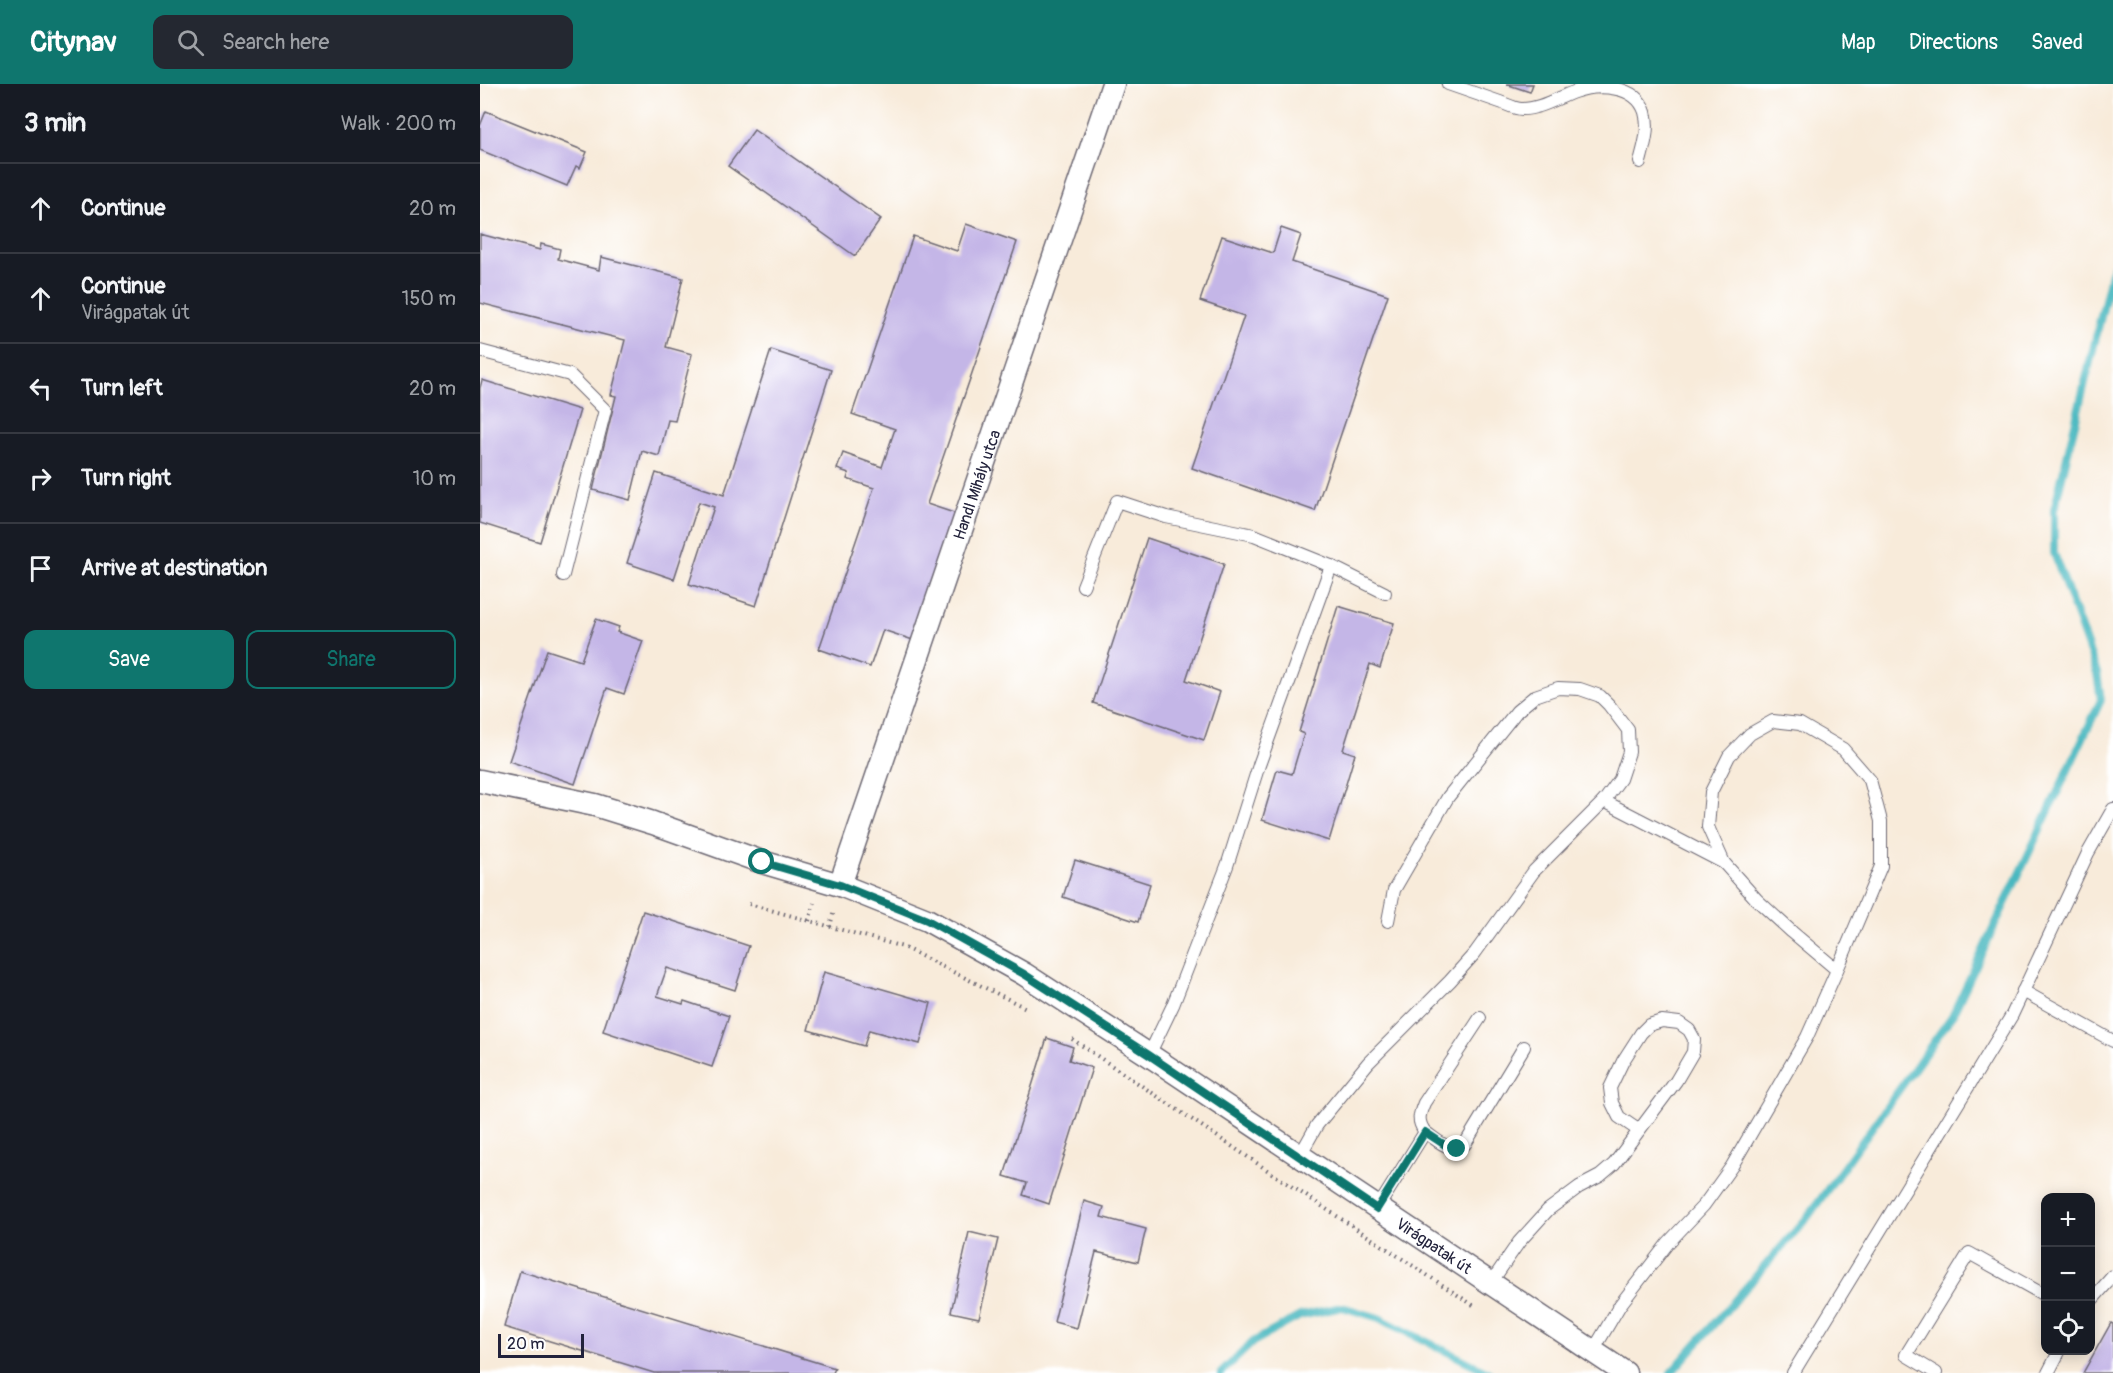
<!DOCTYPE html>
<html lang="en">
<head>
<meta charset="utf-8">
<style>
  body { margin:0; font-family:Pangolin,sans-serif; background:#242831; color:#f1f3f6 }
  .controls { position:absolute; right:18px; bottom:18px; display:grid; overflow:hidden; border-radius:12px; box-shadow:0 3px 15px #0003 }
  .controls button { width:54px; height:54px; display:grid; place-items:center; padding:0; border:0; border-bottom:2px solid #363941; background:#171b24; color:#f1f3f6; font:30px sans-serif }
  .scale { position:absolute; left:18px; bottom:15px; width:86px; box-sizing:border-box; padding-left:6px; border:3px solid #22223b; border-top:0; font-size:16px; line-height:21px; white-space:nowrap; color:#22223b; -webkit-text-stroke:4px #fff; paint-order:stroke }
  .stop { position:absolute; width:18px; height:18px; margin:-14px; border:4px solid #0f766e; border-radius:50%; background:#fff }
  .stop.end { background:#0f766e; border-color:#fff; box-shadow:0 2px 6px #0008 }
  .list { margin:0; padding:0; list-style:none }
  h2 { display:flex; justify-content:space-between; align-items:center; height:78px; margin:0; padding:0 24px; font-size:26px }
  h2 small { font-size:20px; font-weight:400; color:#9ea1a6 }
  .list li { display:grid; grid-template-columns:39px 1fr auto; gap:18px; align-items:center; box-sizing:border-box; height:90px; padding:0 24px; border-top:2px solid #363941 }
  .list b { display:block; font-size:22px; white-space:nowrap }
  .list p { margin:0; font-size:20px; white-space:nowrap; color:#9ea1a6 }
  .list em { font-size:20px; font-style:normal; color:#9ea1a6 }
  .actions { display:flex; gap:12px; padding:18px 24px }
  .actions a { flex:1; padding:14px 0; border:2px solid #0f766e; border-radius:12px; text-align:center; font-size:21px; color:#0f766e }
  .actions .main { background:#0f766e; color:#fff }
  .icon { flex:none; width:33px; height:33px; fill:none; stroke:currentColor; stroke-width:2; stroke-linecap:round; stroke-linejoin:round }
  .map { position:relative; flex:none; width:1633px; height:1289px; overflow:hidden }
  header { display:flex; align-items:center; gap:36px; box-sizing:border-box; height:84px; padding:0 30px; background:#0f766e; color:#fff }
  header strong { font-size:28px }
  nav { display:flex; gap:33px; margin-inline-start:auto; font-size:21px }
  .search { width:420px; height:54px; background:#242831; display:flex; align-items:center; gap:15px; box-sizing:border-box; padding:0 21px; border-radius:12px; color:#9ea1a6; font-size:22px }
  main { display:flex }
  aside { flex:1; background:#171b24 }
  .map>svg:first-child { display:block }
</style>
</head>
<body>
<header>
<strong>Citynav</strong>
<div class="search"><svg class="icon" aria-label="search" viewBox="0 0 24 24"><circle cx="10" cy="10" r="6"/><path d="M15 15l6 6"/></svg>Search here</div>
<nav><a>Map</a><a>Directions</a><a>Saved</a></nav>
</header>
<main>
<aside>
<h2>3 min<small>Walk · 200 m</small></h2>
<ul class="list">
<li><svg class="icon" aria-label="ahead" viewBox="0 0 24 24"><path d="M12 20V5M6 11l6-6 6 6"/></svg><div><b>Continue</b></div><em>20 m</em></li>
<li><svg class="icon" aria-label="ahead" viewBox="0 0 24 24"><path d="M12 20V5M6 11l6-6 6 6"/></svg><div><b>Continue</b><p>Virágpatak út</p></div><em>150 m</em></li>
<li><svg class="icon" aria-label="left" viewBox="0 0 24 24"><path d="M17 20v-9H6M10 6l-5 5 5 5"/></svg><div><b>Turn left</b></div><em>20 m</em></li>
<li><svg class="icon" aria-label="right" viewBox="0 0 24 24"><path d="M7 20v-9h11M14 6l5 5-5 5"/></svg><div><b>Turn right</b></div><em>10 m</em></li>
<li><svg class="icon" aria-label="arrive" viewBox="0 0 24 24"><path d="M6 21V4h12l-3 4 3 4H6"/></svg><div><b>Arrive at destination</b></div></li>
</ul>
<div class="actions"><a class="main">Save</a><a>Share</a></div>
</aside>
<div class="map">
<svg width="1633" height="1289" viewBox="0 0 1633 1289">
  <rect width="100%" height="100%" fill="#fff"/>
  <filter id="ink" filterUnits="userSpaceOnUse"><feTurbulence type="fractalNoise" baseFrequency=".0167" numOctaves="2"/><feDisplacementMap in="SourceGraphic" scale="12" xChannelSelector="R" yChannelSelector="G"/><feConvolveMatrix kernelMatrix="1 2 1 2 8 2 1 2 1" color-interpolation-filters="sRGB"/></filter>
  <filter id="wash" filterUnits="userSpaceOnUse"><feTurbulence type="fractalNoise" baseFrequency=".008" numOctaves="4" result="noise"/><feDisplacementMap in="SourceGraphic" scale="24" xChannelSelector="R" yChannelSelector="G"/><feGaussianBlur stdDeviation="1.35" result="paint"/><feColorMatrix in="noise" values="0 0 0 0 0 0 0 0 0 0 0 0 0 0 0 0 0 1.4 0 .05"/><feComposite in="paint" operator="in"/></filter>
  <g filter="url(#wash)">
    <rect width="100%" height="100%" fill="#f8ebda"/>
    <g fill="none" stroke-linecap="round" stroke-linejoin="round">
      <g stroke="#48b8c0" stroke-width="8">
        <path d="M741 1289 773 1258 820 1232 862 1223 899 1234 1010 1289"/>
        <path d="M1191 1289 1327 1134 1472 932 1621 616 1617 589 1574 469V426L1633 183"/>
      </g>
    </g>
    <g id="blocks">
      <g fill="#c4b6e7">
        <path d="M1026 0H1053L1050 8Z"/>
        <path d="M6 27 107 68 100 84 96 82 87 102 0 66V42Z"/>
        <path d="M274 46 401 135 375 172 248 82Z"/>
        <path d="M486 140 537 158 447 420 477 430 433 556 403 546 390 583 339 565 394 404 367 395 369 389 357 385 363 369 402 383 415 345 372 330 433 152 477 167Z"/>
        <path d="M801 144 821 151 812 178 908 211 835 427 712 384 764 232 720 217 742 152 793 169Z"/>
        <path d="M0 150 60 166 61 160 80 165 78 175 119 186 121 173 203 194 186 263 212 270 195 337 188 336 179 372 162 367 150 416 113 406 136 312 131 311 145 256 0 219Z"/>
        <path d="M291 266 351 286 276 522 209 500 234 423 219 418 194 495 147 479 176 389 244 411Z"/>
        <path d="M2 296 100 326 60 458 0 439V304Z"/>
        <path d="M667 454 744 480 706 596 740 608 724 656 613 619Z"/>
        <path d="M858 522 914 539 900 584 890 580 863 666 875 670 849 757 782 736 797 686 812 690 824 650 819 648Z"/>
        <path d="M116 535 139 543 137 548 163 557 144 610 127 604 95 700 29 677 67 566 101 577Z"/>
        <path d="M595 776 670 800 658 838 583 813Z"/>
        <path d="M163 827 269 862 255 906 187 884 177 912 203 920 204 917 249 932 232 983 123 947Z"/>
        <path d="M344 888 451 919 440 960 389 946 384 962 328 946Z"/>
        <path d="M567 954 593 963 589 976 612 984 569 1120 543 1111 547 1099 524 1092Z"/>
        <path d="M604 1117 624 1123 621 1133 666 1145 658 1178 616 1168 597 1244 574 1238Z"/>
        <path d="M489 1148 518 1155 499 1234 471 1228Z"/>
        <path d="M40 1187 355 1284 353 1289H174L24 1243Z"/>
        <path d="M1631 1239 1633 1240V1289H1603Z"/>
      </g>
    </g>
  </g>
  <g filter="url(#ink)">
    <use href="#blocks" fill-opacity="0" stroke="#6d6873" stroke-width="1.5"/>
    <g fill="none" stroke-linecap="round" stroke-linejoin="round">
      <g stroke="#6d6873" stroke-width="14">
        <g id="lane">
          <path d="M968 0C985 6 1003 12 1020 18 1026 20 1035 25 1042 25 1060 25 1077 14 1094 8 1117 0 1156 0 1165 28 1170 45 1164 62 1160 78"/>
          <path d="M0 267 90 291 125 326 83 491"/>
          <path d="M851 482 905 509"/>
          <path d="M603 502 637 417 686 433 774 451 851 482 779 681 747 782 693 921 669 971"/>
          <path d="M1124 717 1244 779"/>
          <path d="M1543 907 1633 957"/>
          <path d="M945 1048C959 1057 968 1069 985 1060L1044 963"/>
          <path d="M819 1073 837 1041 888 979 970 897 995 869 1054 787 1124 717 1140 695 1149 668 1148 646 1129 621 1120 612 1100 605 1078 604 1055 612 1037 627 968 713 914 806 908 837"/>
          <path d="M897 1125 945 1048C937 1037 939 1031 944 1019L1000 934"/>
          <path d="M1010 1200 1039 1158 1068 1126 1099 1103 1120 1092 1134 1080 1196 997 1213 968 1214 955 1209 946 1199 939 1182 937 1169 941 1161 949 1143 977 1130 1004 1132 1019 1139 1033 1158 1046"/>
          <path d="M1610 1218 1633 1192"/>
          <path d="M1113 1267 1140 1221 1188 1159 1224 1121 1252 1082 1327 953 1357 886 1401 782V737L1390 696 1363 665 1320 640 1293 637 1270 650 1249 672 1231 708 1228 743 1244 779 1277 816 1312 848 1357 886"/>
          <path d="M1313 1289 1532 931 1608 769 1633 725"/>
          <path d="M1456 1289 1426 1271 1489 1169 1566 1212"/>
          <path d="M1568 1289 1580 1266"/>
        </g>
      </g>
      <g stroke="#6d6873" stroke-width="25">
        <g id="street">
          <path id="s1" d="M0 697 115 721 173 739 282 778 360 801 447 836 544 890 669 971 1145 1289"/>
          <path id="s2" d="M360 801 633 0"/>
        </g>
      </g>
      <g stroke="#6d6873" stroke-width="4" stroke-dasharray="1.5 4.5" stroke-linecap="butt">
        <path d="M269 820 423 863 546 924"/>
        <path d="M329 837 334 819"/>
        <path d="M350 843 354 826"/>
        <path d="M592 955 814 1104 996 1223"/>
      </g>
      <use href="#lane" stroke="#fff" stroke-width="12"/>
      <use href="#street" stroke="#fff" stroke-width="22"/>
    </g>
  </g>
  <g fill="none" stroke-linecap="round" stroke-linejoin="round" filter="url(#ink)">
    <path stroke="#0f766e" stroke-width="8" d="M282 778 360 801 447 836 544 890 669 971 897 1125 945 1048 968 1063 977 1065"/>
  </g>
  <g text-anchor="middle" stroke-width="4.5" stroke-linejoin="round" paint-order="stroke">
    <g font-size="16" fill="#22223b" stroke="#fff">
      <text dy="6" stroke="none"><textPath href="#s2" startOffset="423">Handl Mihály utca</textPath></text>
      <text dy="6" stroke="none"><textPath href="#s1" startOffset="1072">Virágpatak út</textPath></text>
    </g>
  </g>
</svg>
<div class="controls">
<button>+</button>
<button>−</button>
<button><svg class="icon" aria-label="locate" viewBox="0 0 24 24"><circle cx="12" cy="12" r="6"/><path d="M12 2v4M12 18v4M2 12h4M18 12h4"/></svg></button>
</div>
<div class="scale">20 m</div>
<div class="stop" style="left:282px;top:778px"></div>
<div class="stop end" style="left:977px;top:1065px"></div>
</div>
</main>
</body>
</html>
